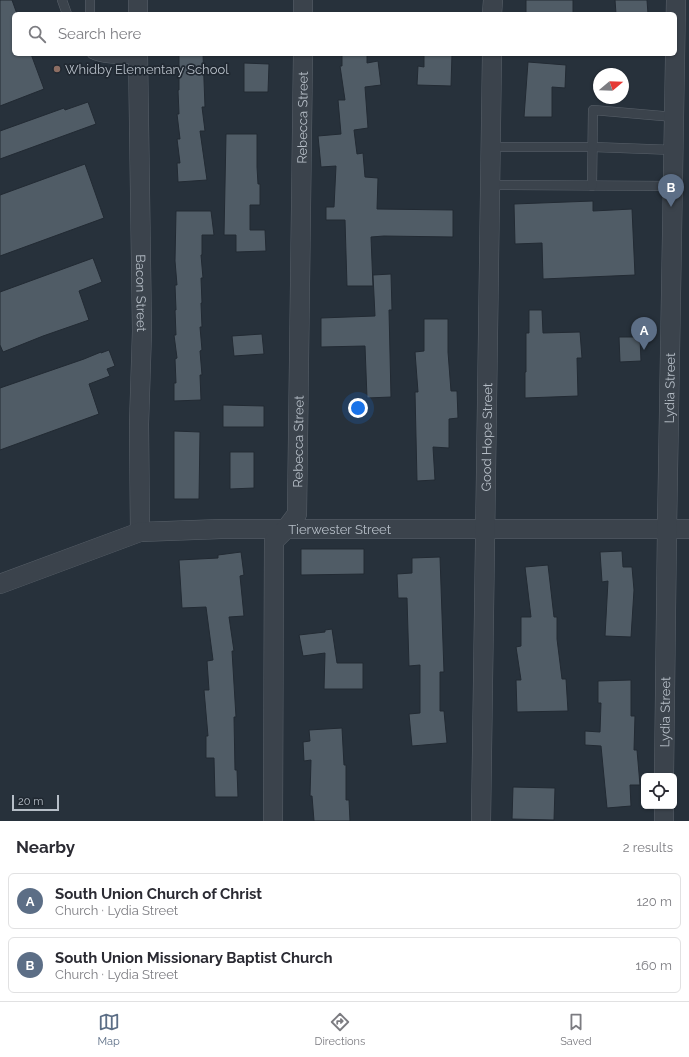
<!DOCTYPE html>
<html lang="en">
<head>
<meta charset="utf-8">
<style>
  body { margin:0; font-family:Raleway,sans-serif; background:#f2f2f3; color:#2b2b33 }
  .controls { position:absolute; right:12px; bottom:12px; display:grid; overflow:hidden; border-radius:6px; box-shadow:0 1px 3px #0004 }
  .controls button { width:36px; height:36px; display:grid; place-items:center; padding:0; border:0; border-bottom:1px solid #e1e1e2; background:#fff; color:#2b2b33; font:20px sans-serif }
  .compass { position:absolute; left:593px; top:68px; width:36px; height:36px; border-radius:50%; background:#fff; box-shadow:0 1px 3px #0004; rotate:71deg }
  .scale { position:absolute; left:12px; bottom:10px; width:47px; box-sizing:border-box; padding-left:4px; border:2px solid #b6bec7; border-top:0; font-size:11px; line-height:14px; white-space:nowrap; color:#b6bec7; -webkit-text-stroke:3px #202831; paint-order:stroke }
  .you { position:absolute; left:358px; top:408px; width:14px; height:14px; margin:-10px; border:3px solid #fff; border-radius:50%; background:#1a73e8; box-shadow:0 0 0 6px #1a73e833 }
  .badge { display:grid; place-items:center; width:26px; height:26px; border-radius:50%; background:#5c6e86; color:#fff; font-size:13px; font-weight:700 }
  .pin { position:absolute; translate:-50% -33px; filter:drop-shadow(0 1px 2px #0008) }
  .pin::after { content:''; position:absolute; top:21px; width:14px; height:12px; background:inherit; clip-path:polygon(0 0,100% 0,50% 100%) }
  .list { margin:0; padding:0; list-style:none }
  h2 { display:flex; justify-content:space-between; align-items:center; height:52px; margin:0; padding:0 16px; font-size:17px }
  h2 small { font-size:13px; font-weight:400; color:#7c7c81 }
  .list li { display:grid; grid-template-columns:26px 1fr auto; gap:12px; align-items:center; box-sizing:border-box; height:56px; margin:0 8px 8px; padding:0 8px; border:1px solid #e1e1e2; border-radius:6px }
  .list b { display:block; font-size:15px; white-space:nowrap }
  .list p { margin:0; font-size:13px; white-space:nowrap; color:#7c7c81 }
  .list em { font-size:13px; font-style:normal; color:#7c7c81 }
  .icon { flex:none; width:22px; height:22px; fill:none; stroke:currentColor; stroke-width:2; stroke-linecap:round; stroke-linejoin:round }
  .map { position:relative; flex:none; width:689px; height:821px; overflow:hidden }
  .search { position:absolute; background:#fff; box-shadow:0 1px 3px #0004; left:12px; right:12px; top:12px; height:44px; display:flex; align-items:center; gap:10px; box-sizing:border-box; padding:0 14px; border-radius:6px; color:#7c7c81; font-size:15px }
  .sheet { height:180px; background:#fff }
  nav { display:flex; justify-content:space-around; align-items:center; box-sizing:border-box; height:56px; border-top:1px solid #e1e1e2; background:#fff; font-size:11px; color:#7c7c81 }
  nav a { display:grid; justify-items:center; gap:2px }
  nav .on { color:#5c6e86 }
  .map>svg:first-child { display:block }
</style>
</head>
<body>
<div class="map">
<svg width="689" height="821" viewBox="0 0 689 821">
  <rect width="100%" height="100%" fill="#27313b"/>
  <g fill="#505c66" stroke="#222a33">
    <path d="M0 0H12L17 14H14V54H31L44 89 0 106Z"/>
    <rect x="526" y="0" width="47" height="14"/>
    <path d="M615 0H647L648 14H616Z"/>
    <path d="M179 54H203L205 107H202L205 131H200L207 180 178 182 177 163H180L177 139H180L177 114H179L178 90H179Z"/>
    <path d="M342 54H367V63L378 61 381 85 365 87 368 128 354 130 357 154 363 153 365 177 378 178 377 209 453 210V237L384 236 371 237 373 286H347L345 220H326V207H334L336 166 321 167 318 136 341 134 338 100H345L340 66H342Z"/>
    <path d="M424 54H452L451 86 417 85 418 66 424 67Z"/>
    <path d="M528 62 566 65 565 88 552 87V117H524Z"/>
    <path d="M244 63 269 64 268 92H244Z"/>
    <path d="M88 102 96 124 0 159V131L64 108 65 110Z"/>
    <path d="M226 134H257V167L258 184H260V205H250V230H265L266 251 236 252V235H224Z"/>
    <path d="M85 164 104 218 0 256V195Z"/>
    <path d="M593 201V211L632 209 635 275 543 279 542 243 515 244 514 204Z"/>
    <path d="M176 211H211L214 235H202V255H201L203 278H201L202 303H201L202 327H200L202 350 200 351 202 375H200L201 400 174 401V383H176L175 359 177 358 174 335H176L175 310H176L175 285H177L175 261Z"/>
    <path d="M93 258 102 282 79 291 89 320 43 336 3 352 0 345V292Z"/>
    <path d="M391 274 392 310H389L391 397 367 398 365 346 321 347V318L375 316 373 275Z"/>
    <path d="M529 310H542L543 333 580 332 582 358H577L578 396 525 398V372H526V333H529Z"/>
    <path d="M424 319H448V352L451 391H457L458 418 449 419V448L433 447 435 480 417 481 415 392H418L415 352 424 351Z"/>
    <path d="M262 334 264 354 234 356 232 336Z"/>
    <path d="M619 337H640L641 361 620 362Z"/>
    <path d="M109 350 115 366 107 369 110 376 89 384 99 414 0 450V388L84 359 101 352V353Z"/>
    <path d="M223 405 264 406V427H223Z"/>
    <path d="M174 431 200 432 199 499H174Z"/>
    <path d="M230 452H254V488L230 489Z"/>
    <path d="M301 549H364V574L301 575Z"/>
    <path d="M622 551 623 567H632L634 590 631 637 605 636 608 581 602 582 600 552Z"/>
    <path d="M241 552 244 575 240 576 244 616 229 617 234 651H232L236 717H234L235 770H237L238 797H215L214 758H206V736H208L204 690H209L207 661 213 660 206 607 182 608 179 560 218 558V555Z"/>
    <path d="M440 557 444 672H440V711H444L447 743 412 746 409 714 420 713V665L409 666 407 598H398L397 574 412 573V558Z"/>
    <path d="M548 565 554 617H557V639L562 679H566L568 711 517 712 516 680H521L516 647 521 646V617H531L525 567Z"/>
    <path d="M332 629 337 663H363V689H324L325 653 303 656 299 635 325 632V630Z"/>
    <path d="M631 680V716H635L634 750H637L640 785H630L631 806 607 808 601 746 585 745V731L600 732 601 703H598V681Z"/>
    <path d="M342 728 344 765H346V800H349L350 821H314L312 796H310L311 760 304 761 303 742 310 741 309 730Z"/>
    <path d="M513 787 555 788 554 820 512 819Z"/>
  </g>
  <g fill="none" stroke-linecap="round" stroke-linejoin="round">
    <g stroke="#59616a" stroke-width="10">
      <g id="service">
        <path d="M62 0 67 14"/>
        <path d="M90 0V14"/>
        <path d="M92 54C102 60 126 59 138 59"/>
        <path d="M490 147H593L674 150"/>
        <path d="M489 185 673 186"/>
        <path d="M592 186 593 110 674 117"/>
      </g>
    </g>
    <g stroke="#59616a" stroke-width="20">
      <g id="minor">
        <path d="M138 0V14"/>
        <path d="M303 14V0"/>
        <path d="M492 14 493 0"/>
        <path id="s1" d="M138 54 142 331 139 424 140 532"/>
        <path id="s2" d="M0 584 140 532 221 529H689"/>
        <path id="s3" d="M664 776 667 529 676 0"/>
        <path id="s4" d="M273 821 274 541 285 530 297 514 303 54"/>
        <path id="s5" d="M481 821 492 54"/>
        <path d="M664 821V806"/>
      </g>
    </g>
    <use href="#service" stroke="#3b434c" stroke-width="9"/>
    <use href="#minor" stroke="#3b434c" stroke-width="19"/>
  </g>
  <circle fill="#8d6e63" stroke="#202831" stroke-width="1.5" cx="57" cy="69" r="4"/>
  <g text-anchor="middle" stroke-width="3.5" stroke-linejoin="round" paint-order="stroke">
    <g font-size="13" fill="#b6bec7" stroke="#202831" text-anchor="start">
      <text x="65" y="74">Whidby Elementary School</text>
    </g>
    <g font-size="13" fill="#b6bec7" stroke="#202831">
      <text dy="5" stroke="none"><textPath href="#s4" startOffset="712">Rebecca Street</textPath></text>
      <text dy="5" stroke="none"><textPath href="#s1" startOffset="239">Bacon Street</textPath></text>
      <text dy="5" stroke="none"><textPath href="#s3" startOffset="388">Lydia Street</textPath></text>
      <text dy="5" stroke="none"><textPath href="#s5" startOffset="384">Good Hope Street</textPath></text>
      <text dy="5" stroke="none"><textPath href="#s4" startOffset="388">Rebecca Street</textPath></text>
      <text dy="5" stroke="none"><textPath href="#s2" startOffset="349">Tierwester Street</textPath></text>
      <text dy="5" stroke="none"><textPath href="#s3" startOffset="64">Lydia Street</textPath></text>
    </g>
  </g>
</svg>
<div class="controls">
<button><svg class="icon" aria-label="locate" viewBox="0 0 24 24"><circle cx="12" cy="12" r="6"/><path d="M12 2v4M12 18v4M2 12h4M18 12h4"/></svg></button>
</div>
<svg class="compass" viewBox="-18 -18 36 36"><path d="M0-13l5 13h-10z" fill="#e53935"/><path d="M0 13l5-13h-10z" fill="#7c7c81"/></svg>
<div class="scale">20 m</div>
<div class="you"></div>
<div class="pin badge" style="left:644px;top:350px">A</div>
<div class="pin badge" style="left:671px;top:207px">B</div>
<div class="search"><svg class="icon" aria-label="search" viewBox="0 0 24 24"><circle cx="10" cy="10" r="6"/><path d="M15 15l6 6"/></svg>Search here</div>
</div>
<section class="sheet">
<h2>Nearby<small>2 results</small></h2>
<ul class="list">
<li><span class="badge">A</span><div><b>South Union Church of Christ</b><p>Church · Lydia Street</p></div><em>120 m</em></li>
<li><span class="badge">B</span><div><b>South Union Missionary Baptist Church</b><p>Church · Lydia Street</p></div><em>160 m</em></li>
</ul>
</section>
<nav>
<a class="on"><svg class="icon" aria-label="map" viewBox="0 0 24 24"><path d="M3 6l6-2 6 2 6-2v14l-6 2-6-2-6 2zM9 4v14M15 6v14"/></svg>Map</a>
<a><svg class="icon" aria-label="directions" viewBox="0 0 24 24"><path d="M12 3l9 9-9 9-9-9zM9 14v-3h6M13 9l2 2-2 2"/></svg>Directions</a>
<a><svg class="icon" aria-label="saved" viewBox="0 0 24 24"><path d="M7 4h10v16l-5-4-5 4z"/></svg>Saved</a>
</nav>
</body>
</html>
